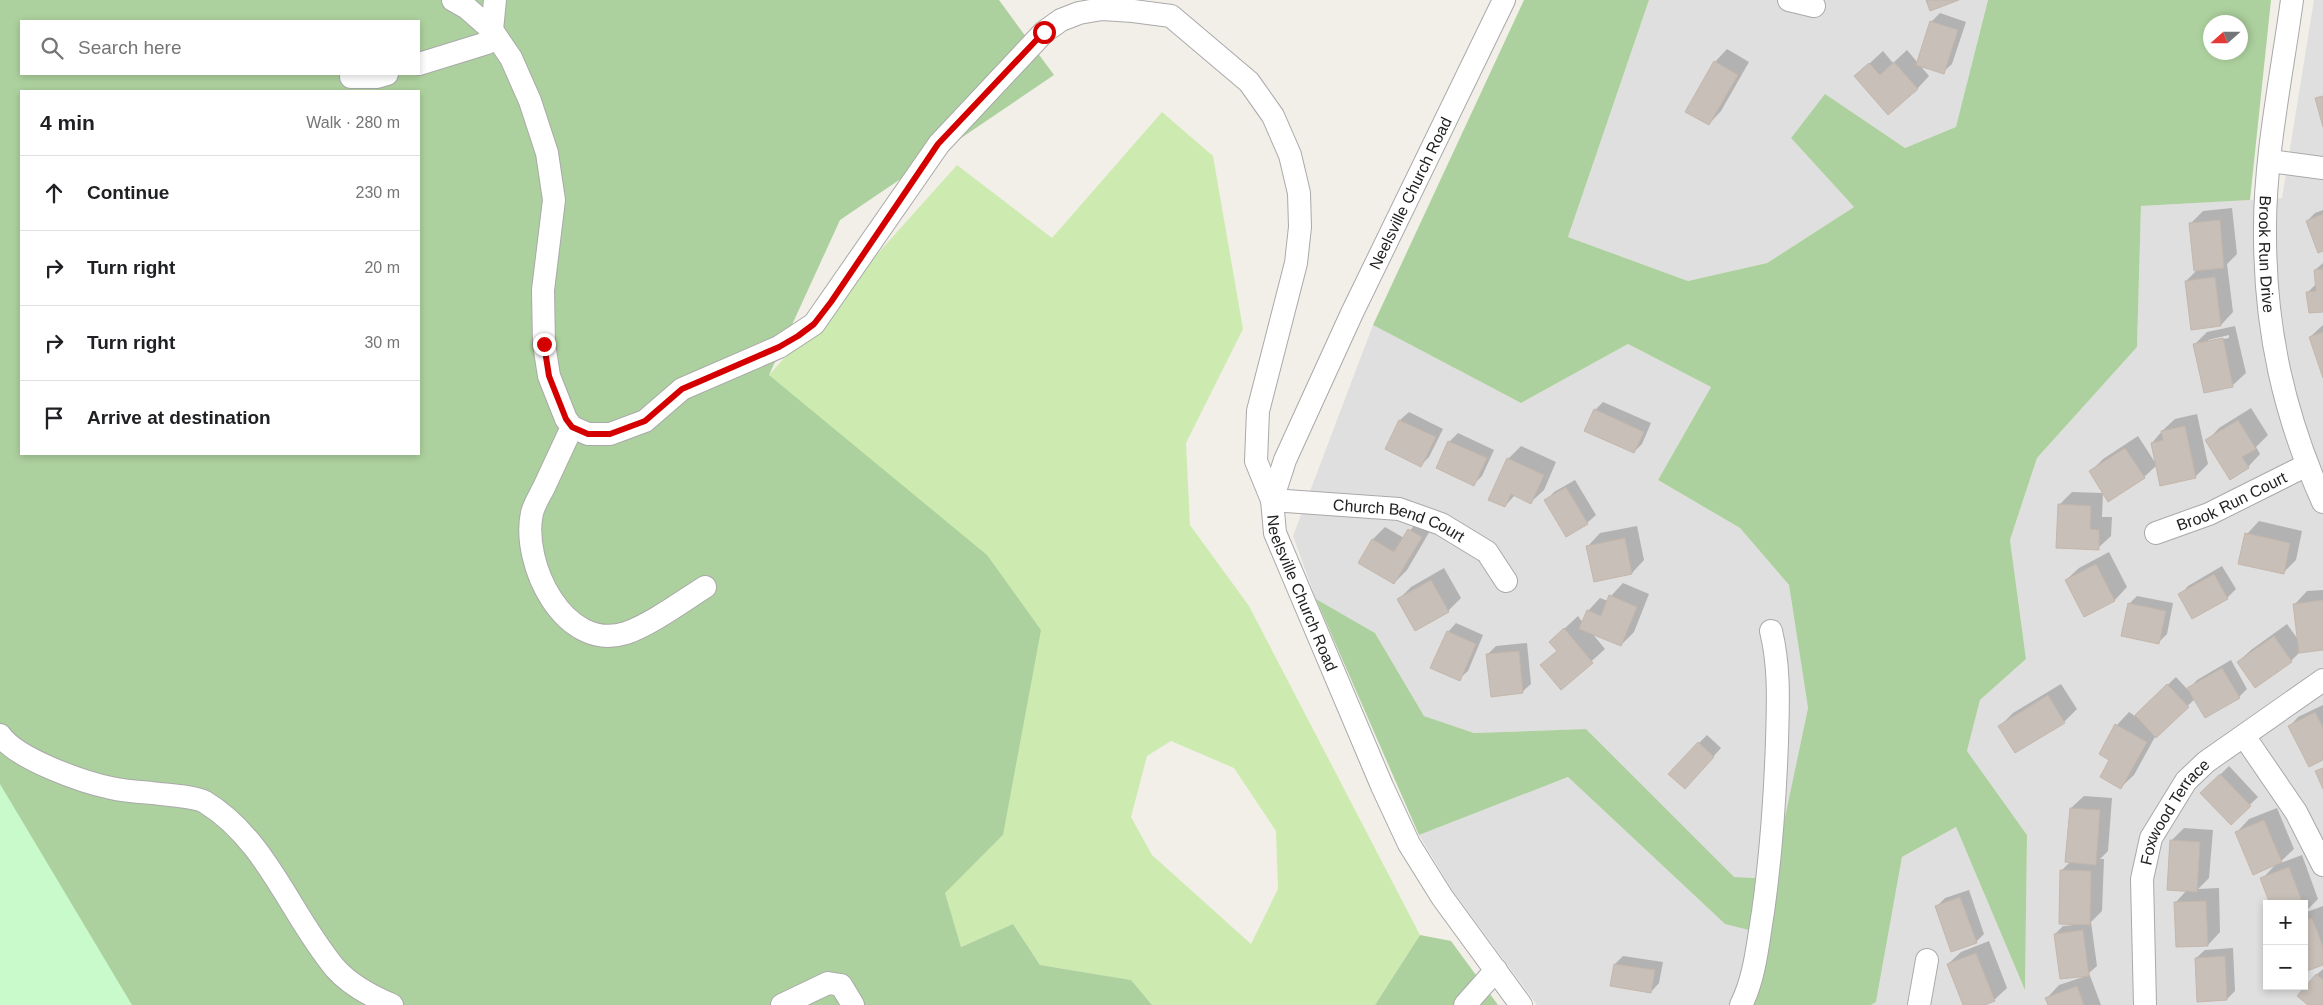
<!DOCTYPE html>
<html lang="en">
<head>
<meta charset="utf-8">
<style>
  body { margin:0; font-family:Helvetica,sans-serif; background:#f2f2f2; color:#202124 }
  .controls { position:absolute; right:15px; bottom:15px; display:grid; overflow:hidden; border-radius:0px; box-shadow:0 2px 8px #0003 }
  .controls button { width:45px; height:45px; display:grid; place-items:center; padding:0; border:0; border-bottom:1px solid #e0e0e0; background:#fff; color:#202124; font:25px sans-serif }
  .compass { position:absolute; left:2203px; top:15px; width:45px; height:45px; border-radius:50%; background:#fff; box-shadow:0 2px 8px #0003; rotate:249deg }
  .stop { position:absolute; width:15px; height:15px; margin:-11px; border:4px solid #d40000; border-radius:50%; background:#fff }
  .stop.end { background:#d40000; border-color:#fff; box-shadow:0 1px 5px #0008 }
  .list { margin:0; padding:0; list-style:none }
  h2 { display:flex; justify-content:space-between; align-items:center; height:65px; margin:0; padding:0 20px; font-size:21px }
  h2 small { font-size:16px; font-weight:400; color:#757577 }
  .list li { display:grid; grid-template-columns:32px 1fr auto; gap:15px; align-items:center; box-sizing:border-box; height:75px; padding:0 20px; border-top:1px solid #e0e0e0 }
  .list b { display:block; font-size:19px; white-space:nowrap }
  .list em { font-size:16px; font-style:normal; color:#757577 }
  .icon { flex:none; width:28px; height:28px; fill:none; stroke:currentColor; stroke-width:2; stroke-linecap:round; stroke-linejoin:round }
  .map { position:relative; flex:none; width:2323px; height:1005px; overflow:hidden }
  .search { position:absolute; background:#fff; box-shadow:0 2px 8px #0003; left:20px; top:20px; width:400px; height:55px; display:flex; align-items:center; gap:12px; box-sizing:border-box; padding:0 18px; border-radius:0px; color:#757577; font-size:19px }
  .panel { position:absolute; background:#fff; box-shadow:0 2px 8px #0003; left:20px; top:90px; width:400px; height:365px; border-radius:0px }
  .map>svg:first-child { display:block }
</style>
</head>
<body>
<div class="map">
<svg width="2323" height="1005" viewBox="0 0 2323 1005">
  <rect width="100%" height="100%" fill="#f2efe9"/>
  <g fill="#e0dfdf" fill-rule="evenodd">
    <path d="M1649 0H1988L1957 127 1905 148 1825 95 1791 138 1854 207 1767 263 1688 281 1568 237Z"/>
    <path d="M2314 0H2323V1005H1871L1876 1002 1902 857 1956 827 2025 989 2027 835 1967 751 1980 700 2026 659 2010 540 2037 458 2137 347 2141 206 2282 198ZM2267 904H2304V986H2267Z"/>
    <path d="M1373 325 1521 403 1628 344 1711 387 1658 480 1740 528 1789 585 1808 708 1772 880 1734 878 1586 729 1474 733 1424 716 1375 633 1316 599 1293 536Z"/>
    <path d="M1568 777 1725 924 1753 930 1735 1005H1537L1452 890 1419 835Z"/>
  </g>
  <path fill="#cdebb0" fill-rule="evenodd" d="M1162 112 1213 156 1243 329 1186 443 1190 525 1249 606 1420 935 1375 1005H1152L1130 980 1040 965 1013 924 961 947 944 893 1003 835 769 375 957 165 1052 238ZM1171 741 1234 768 1276 831 1278 889 1251 944 1152 855 1131 817 1147 756Z"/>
  <g fill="#add19e" fill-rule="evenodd">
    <path d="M0 0H999L1054 75 840 220 769 375 987 555 1041 630 1003 835 945 893 961 947 1013 924 1040 965 1131 980 1152 1005H0ZM21 21H419V74H21ZM21 91H419V454H21Z"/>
    <path d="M1524 0H1649L1568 237 1688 281 1767 263 1854 207 1791 138 1825 94 1905 148 1956 127 1988 0H2271L2250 200 2141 206 2137 347 2037 458 2010 540 2026 659 1980 700 1967 751 2027 835 2025 990 1956 827 1902 857 1876 1002 1871 1005H1735L1753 931 1725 924 1568 777 1419 835 1316 599 1375 633 1424 716 1474 733 1586 729 1734 877 1772 879 1808 708 1789 585 1740 528 1658 480 1711 387 1628 344 1521 403 1373 325ZM2210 22H2240V52H2210Z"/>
    <path d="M1420 935 1451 941 1498 1005H1375Z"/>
  </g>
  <path fill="#c8facc" d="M0 784 132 1005H0Z"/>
  <g fill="#0003" fill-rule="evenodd">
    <path d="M1940 13 1966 22 1952 64 1943 72 1919 64 1929 76 1917 89 1856 76 1883 51 1893 63 1907 50 1918 63 1931 22Z"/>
    <path d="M1727 49 1749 62 1721 111 1709 124 1715 62Z"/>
    <path d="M2232 208 2237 254 2227 264 2233 312 2221 325 2186 281 2198 269 2191 223 2203 211Z"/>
    <path d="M2323 210V249L2307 221 2315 213Z"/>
    <path d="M2323 263V311L2308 292 2317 283 2315 270Z"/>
    <path d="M2323 325V374L2310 337Z"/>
    <path d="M2235 326 2246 373 2233 385 2205 392 2195 344 2207 332ZM2229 335V338L2208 342V340Z"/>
    <path d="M1603 402 1651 423 1642 444 1634 452 1595 410Z"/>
    <path d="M2251 408 2268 435 2256 447 2260 454 2248 467 2207 441 2219 428Z"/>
    <path d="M1409 412 1443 429 1429 457 1421 465 1387 448 1400 420Z"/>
    <path d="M2197 414 2208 464 2195 477 2157 465 2144 477 2090 472 2103 459 2138 436 2156 464 2152 443 2162 431 2175 419Z"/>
    <path d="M1458 433 1494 450 1482 476 1474 484 1449 442Z"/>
    <path d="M1521 446 1556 462 1544 490 1531 502 1515 495 1505 506 1508 459Z"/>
    <path d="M1575 480 1596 515 1587 523 1546 501 1554 492Z"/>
    <path d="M2072 492 2103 493 2102 517H2112L2111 536 2098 548 2059 505Z"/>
    <path d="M1421 517 1434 524 1407 570 1394 583 1373 539 1385 527 1404 538Z"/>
    <path d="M2259 521 2302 531 2296 560 2283 573 2247 534Z"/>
    <path d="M1637 526 1644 560 1632 573 1588 546 1600 533Z"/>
    <path d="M2109 552 2127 587 2115 600 2085 616 2066 580 2079 568Z"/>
    <path d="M2222 566 2236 589 2227 598 2193 618 2180 595 2188 586Z"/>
    <path d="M1444 568 1461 598 1448 611 1398 600 1411 587Z"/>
    <path d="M1623 583 1649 594 1634 632 1621 645 1591 632 1605 649 1562 688 1542 665 1558 650 1550 642 1578 616 1583 623 1588 611 1600 598 1608 601 1611 596Z"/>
    <path d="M2323 590V649L2300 652 2291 661 2238 662 2251 650 2287 624 2299 641 2295 604 2307 591Z"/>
    <path d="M2137 596 2173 603 2167 634 2159 642 2129 604Z"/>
    <path d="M1456 623 1483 635 1468 671 1459 679 1448 632Z"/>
    <path d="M1527 643 1531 684 1522 692 1488 654 1496 646Z"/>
    <path d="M2231 660 2247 689 2239 697 2195 699 2156 735 2134 775 2121 787 2111 760 2117 725 2129 712 2135 716 2176 677 2188 690 2197 680Z"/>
    <path d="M2061 684 2077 709 2064 722 2000 726 2013 713Z"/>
    <path d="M2323 705V758L2290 726 2298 717Z"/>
    <path d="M1707 735 1721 748 1693 779 1699 743Z"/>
    <path d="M2229 766 2258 797 2231 823 2202 793Z"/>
    <path d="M2084 796 2112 798 2108 851 2100 859H2104L2102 911 2091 922 2097 966 2089 973 2101 1005H2049L2047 998 2059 985 2086 976 2055 934 2063 926 2074 925 2061 871 2071 861V808Z"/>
    <path d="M2277 808 2294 849 2278 864 2302 855 2318 899 2304 913V904H2271L2262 879 2277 863 2237 832 2249 819Z"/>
    <path d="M2184 828 2213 830 2209 878 2198 889 2219 888 2220 932 2208 945 2175 903 2187 890 2172 840Z"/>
    <path d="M1969 890 1984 934 1976 942 1936 907 1945 898Z"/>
    <path d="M2323 906V963L2304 971V913Z"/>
    <path d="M1989 941 2007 988 1994 1000 1982 1005H1964L1948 964 1961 952Z"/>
    <path d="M2233 948 2235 991 2227 999 2196 958 2205 950Z"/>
    <path d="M1623 956 1663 962 1659 983 1651 992 1615 964Z"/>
    <path d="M2323 969V1005H2310L2316 975Z"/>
  </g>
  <g fill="#c7bfb8" stroke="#c4b6ab">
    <path d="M1926 0H1959L1930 11Z"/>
    <path d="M1930 21 1958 30 1944 74 1916 65Z"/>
    <path d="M1714 61 1738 75 1709 125 1685 112Z"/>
    <path d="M1894 62 1918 89 1888 115 1854 76 1869 63 1880 75Z"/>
    <path d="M2323 96V127L2315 98Z"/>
    <path d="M2323 214V251L2318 253 2306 221Z"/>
    <path d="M2220 220 2224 268 2194 271 2189 223Z"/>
    <path d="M2323 269V312L2309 313 2306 292 2316 291 2314 270Z"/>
    <path d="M2215 277 2221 326 2191 330 2185 281Z"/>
    <path d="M2323 332V378L2309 337Z"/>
    <path d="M2223 338 2233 387 2204 393 2193 344Z"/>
    <path d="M1594 409 1644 432 1634 453 1584 431Z"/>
    <path d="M1399 420 1436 437 1421 467 1385 449Z"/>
    <path d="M2238 420 2256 449 2242 457 2249 468 2230 480 2205 440Z"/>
    <path d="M2185 426 2196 478 2160 486 2151 443 2163 440 2161 431Z"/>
    <path d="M1448 441 1487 458 1474 486 1436 468Z"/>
    <path d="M2125 448 2145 478 2108 502 2089 471Z"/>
    <path d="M1507 458 1544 475 1531 504 1511 494 1505 507 1488 500Z"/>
    <path d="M1566 487 1588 524 1566 537 1544 500Z"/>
    <path d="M2058 504 2091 506 2090 529 2099 530V550L2056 548Z"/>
    <path d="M1408 529 1422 537 1394 584 1358 563 1372 539 1394 552Z"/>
    <path d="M2245 533 2290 543 2284 574 2238 564Z"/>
    <path d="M1625 538 1632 574 1594 582 1586 546Z"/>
    <path d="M2096 564 2115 601 2084 617 2065 580Z"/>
    <path d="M2214 574 2228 599 2192 619 2178 594Z"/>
    <path d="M1431 580 1449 612 1415 631 1397 599Z"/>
    <path d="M1609 595 1637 607 1621 646 1579 629 1587 610 1601 616Z"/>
    <path d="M2323 600V650L2299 653 2293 604Z"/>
    <path d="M2128 603 2166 611 2159 644 2121 636Z"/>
    <path d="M1564 628 1593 663 1561 690 1540 665 1557 651 1549 642Z"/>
    <path d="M1447 631 1476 644 1460 681 1430 668Z"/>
    <path d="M2274 636 2292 662 2255 688 2237 662Z"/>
    <path d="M1519 651 1523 693 1491 697 1486 654Z"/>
    <path d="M2222 668 2240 698 2205 718 2187 688Z"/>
    <path d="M2167 684 2189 707 2156 738 2135 715Z"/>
    <path d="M2048 695 2065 723 2015 753 1998 726Z"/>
    <path d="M2315 712 2323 728V760L2309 767 2288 726Z"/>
    <path d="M2115 724 2147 742 2121 789 2100 777 2109 760 2099 754Z"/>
    <path d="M1698 742 1714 757 1685 789 1668 774Z"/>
    <path d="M2323 768V789L2315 771Z"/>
    <path d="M2220 774 2251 806 2231 825 2200 793Z"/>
    <path d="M2070 808 2100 810 2096 865 2065 862Z"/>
    <path d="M2264 820 2282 862 2253 875 2235 832Z"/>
    <path d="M2170 840 2200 842 2197 892 2167 890Z"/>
    <path d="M2289 867 2303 904H2270L2260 878Z"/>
    <path d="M2060 870 2091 871 2090 925 2059 924Z"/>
    <path d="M1960 897 1977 943 1951 952 1935 906Z"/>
    <path d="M2206 901 2208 946 2176 947 2174 902Z"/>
    <path d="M2312 918 2323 947V965L2304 972V920Z"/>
    <path d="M2083 930 2089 976 2060 979 2054 934Z"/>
    <path d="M1976 953 1995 1001 1985 1005H1963L1947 964Z"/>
    <path d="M2225 956 2227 1000 2197 1002 2195 958Z"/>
    <path d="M1614 964 1655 970 1651 993 1610 986Z"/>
    <path d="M2316 974 2323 980V1005H2308L2297 996Z"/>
    <path d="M2077 986 2084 1005H2048L2045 998Z"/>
  </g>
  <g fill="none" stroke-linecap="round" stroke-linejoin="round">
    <g stroke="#a9a9a9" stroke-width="24">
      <g id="minor">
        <path id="s1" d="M453 0 467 8 492 30 511 58 530 101 547 153 554 200 543 290 544 344 549 376 566 419 572 427 588 434H610L645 421 682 389 779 347 814 324 939 144 1044 32 1061 20 1079 13 1102 9 1133 11 1171 16 1249 82 1273 116 1290 155 1299 193 1300 227 1296 263 1258 411 1256 461 1272 500 1399 509 1441 524 1487 552 1506 581"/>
        <path id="s2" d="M1504 0 1352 313 1285 460 1272 500 1275 533 1382 786 1409 844 1442 897 1521 1005"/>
        <path d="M1789 0 1814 6"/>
        <path id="s3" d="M2292 0C2282 74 2264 159 2265 234 2265 330 2284 415 2323 502"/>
        <path d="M419 64 487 43 492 30 495 0"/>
        <path d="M351 77H377L387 74"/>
        <path d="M2270 161 2323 168"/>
        <path d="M572 427C563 446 554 466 545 485 541 494 534 504 532 513 521 563 564 653 626 633 650 625 683 601 705 587"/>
        <path id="s4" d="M2156 533 2209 514 2307 465"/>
        <path d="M0 735C17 759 82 782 111 788 124 791 139 792 152 793 165 795 194 796 205 802 267 840 290 914 335 968 349 984 373 997 392 1005"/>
        <path d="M2244 736 2296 812 2323 865"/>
        <path d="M782 1005 828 983 841 985 853 1005"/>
        <path d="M1465 1005 1496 970"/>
        <path d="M1741 1005C1755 978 1758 942 1763 912 1771 855 1775 799 1777 741 1778 704 1780 668 1771 631"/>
        <path d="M1919 1005 1927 960"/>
        <path id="s5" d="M2145 1005 2142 879 2151 838 2186 781 2206 762 2323 680"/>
      </g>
    </g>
    <use href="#minor" stroke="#fff" stroke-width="22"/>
  </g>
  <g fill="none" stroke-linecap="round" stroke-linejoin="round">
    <path stroke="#d40000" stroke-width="6" d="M544 344 549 376 566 419 572 427 588 434H610L645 421 682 389 779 347 798 336 814 324 831 302 938 144 1044 32"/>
  </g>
  <g text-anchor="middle" stroke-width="4.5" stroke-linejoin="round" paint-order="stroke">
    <g font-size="16" fill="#222" stroke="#fff">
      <text transform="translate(1410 193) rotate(-64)" y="6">Neelsville Church Road</text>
      <text dy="6" stroke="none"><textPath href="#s3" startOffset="256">Brook Run Drive</textPath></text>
      <text dy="6" stroke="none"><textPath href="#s4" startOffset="82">Brook Run Court</textPath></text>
      <text dy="6" stroke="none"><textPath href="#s1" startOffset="1915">Church Bend Court</textPath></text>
      <text dy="6" stroke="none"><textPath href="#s2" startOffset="650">Neelsville Church Road</textPath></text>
      <text dy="6" stroke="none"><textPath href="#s5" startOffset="202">Foxwood Terrace</textPath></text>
    </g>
  </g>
</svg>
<div class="controls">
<button>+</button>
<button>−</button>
</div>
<svg class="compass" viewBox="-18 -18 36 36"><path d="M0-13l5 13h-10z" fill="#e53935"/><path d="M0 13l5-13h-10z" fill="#757577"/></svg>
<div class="stop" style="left:1044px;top:32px"></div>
<div class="stop end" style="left:544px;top:344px"></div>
<div class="search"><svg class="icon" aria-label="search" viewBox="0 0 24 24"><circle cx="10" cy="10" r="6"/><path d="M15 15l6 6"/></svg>Search here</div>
<section class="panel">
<h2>4 min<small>Walk · 280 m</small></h2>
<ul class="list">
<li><svg class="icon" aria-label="ahead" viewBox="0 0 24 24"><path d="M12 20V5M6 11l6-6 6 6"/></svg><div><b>Continue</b></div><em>230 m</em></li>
<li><svg class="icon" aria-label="right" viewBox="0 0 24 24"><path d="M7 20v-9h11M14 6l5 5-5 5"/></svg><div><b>Turn right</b></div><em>20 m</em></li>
<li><svg class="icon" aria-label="right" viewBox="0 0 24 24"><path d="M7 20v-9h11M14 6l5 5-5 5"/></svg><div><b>Turn right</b></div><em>30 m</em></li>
<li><svg class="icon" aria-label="arrive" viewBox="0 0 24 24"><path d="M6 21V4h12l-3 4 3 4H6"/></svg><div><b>Arrive at destination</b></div></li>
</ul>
</section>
</div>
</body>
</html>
